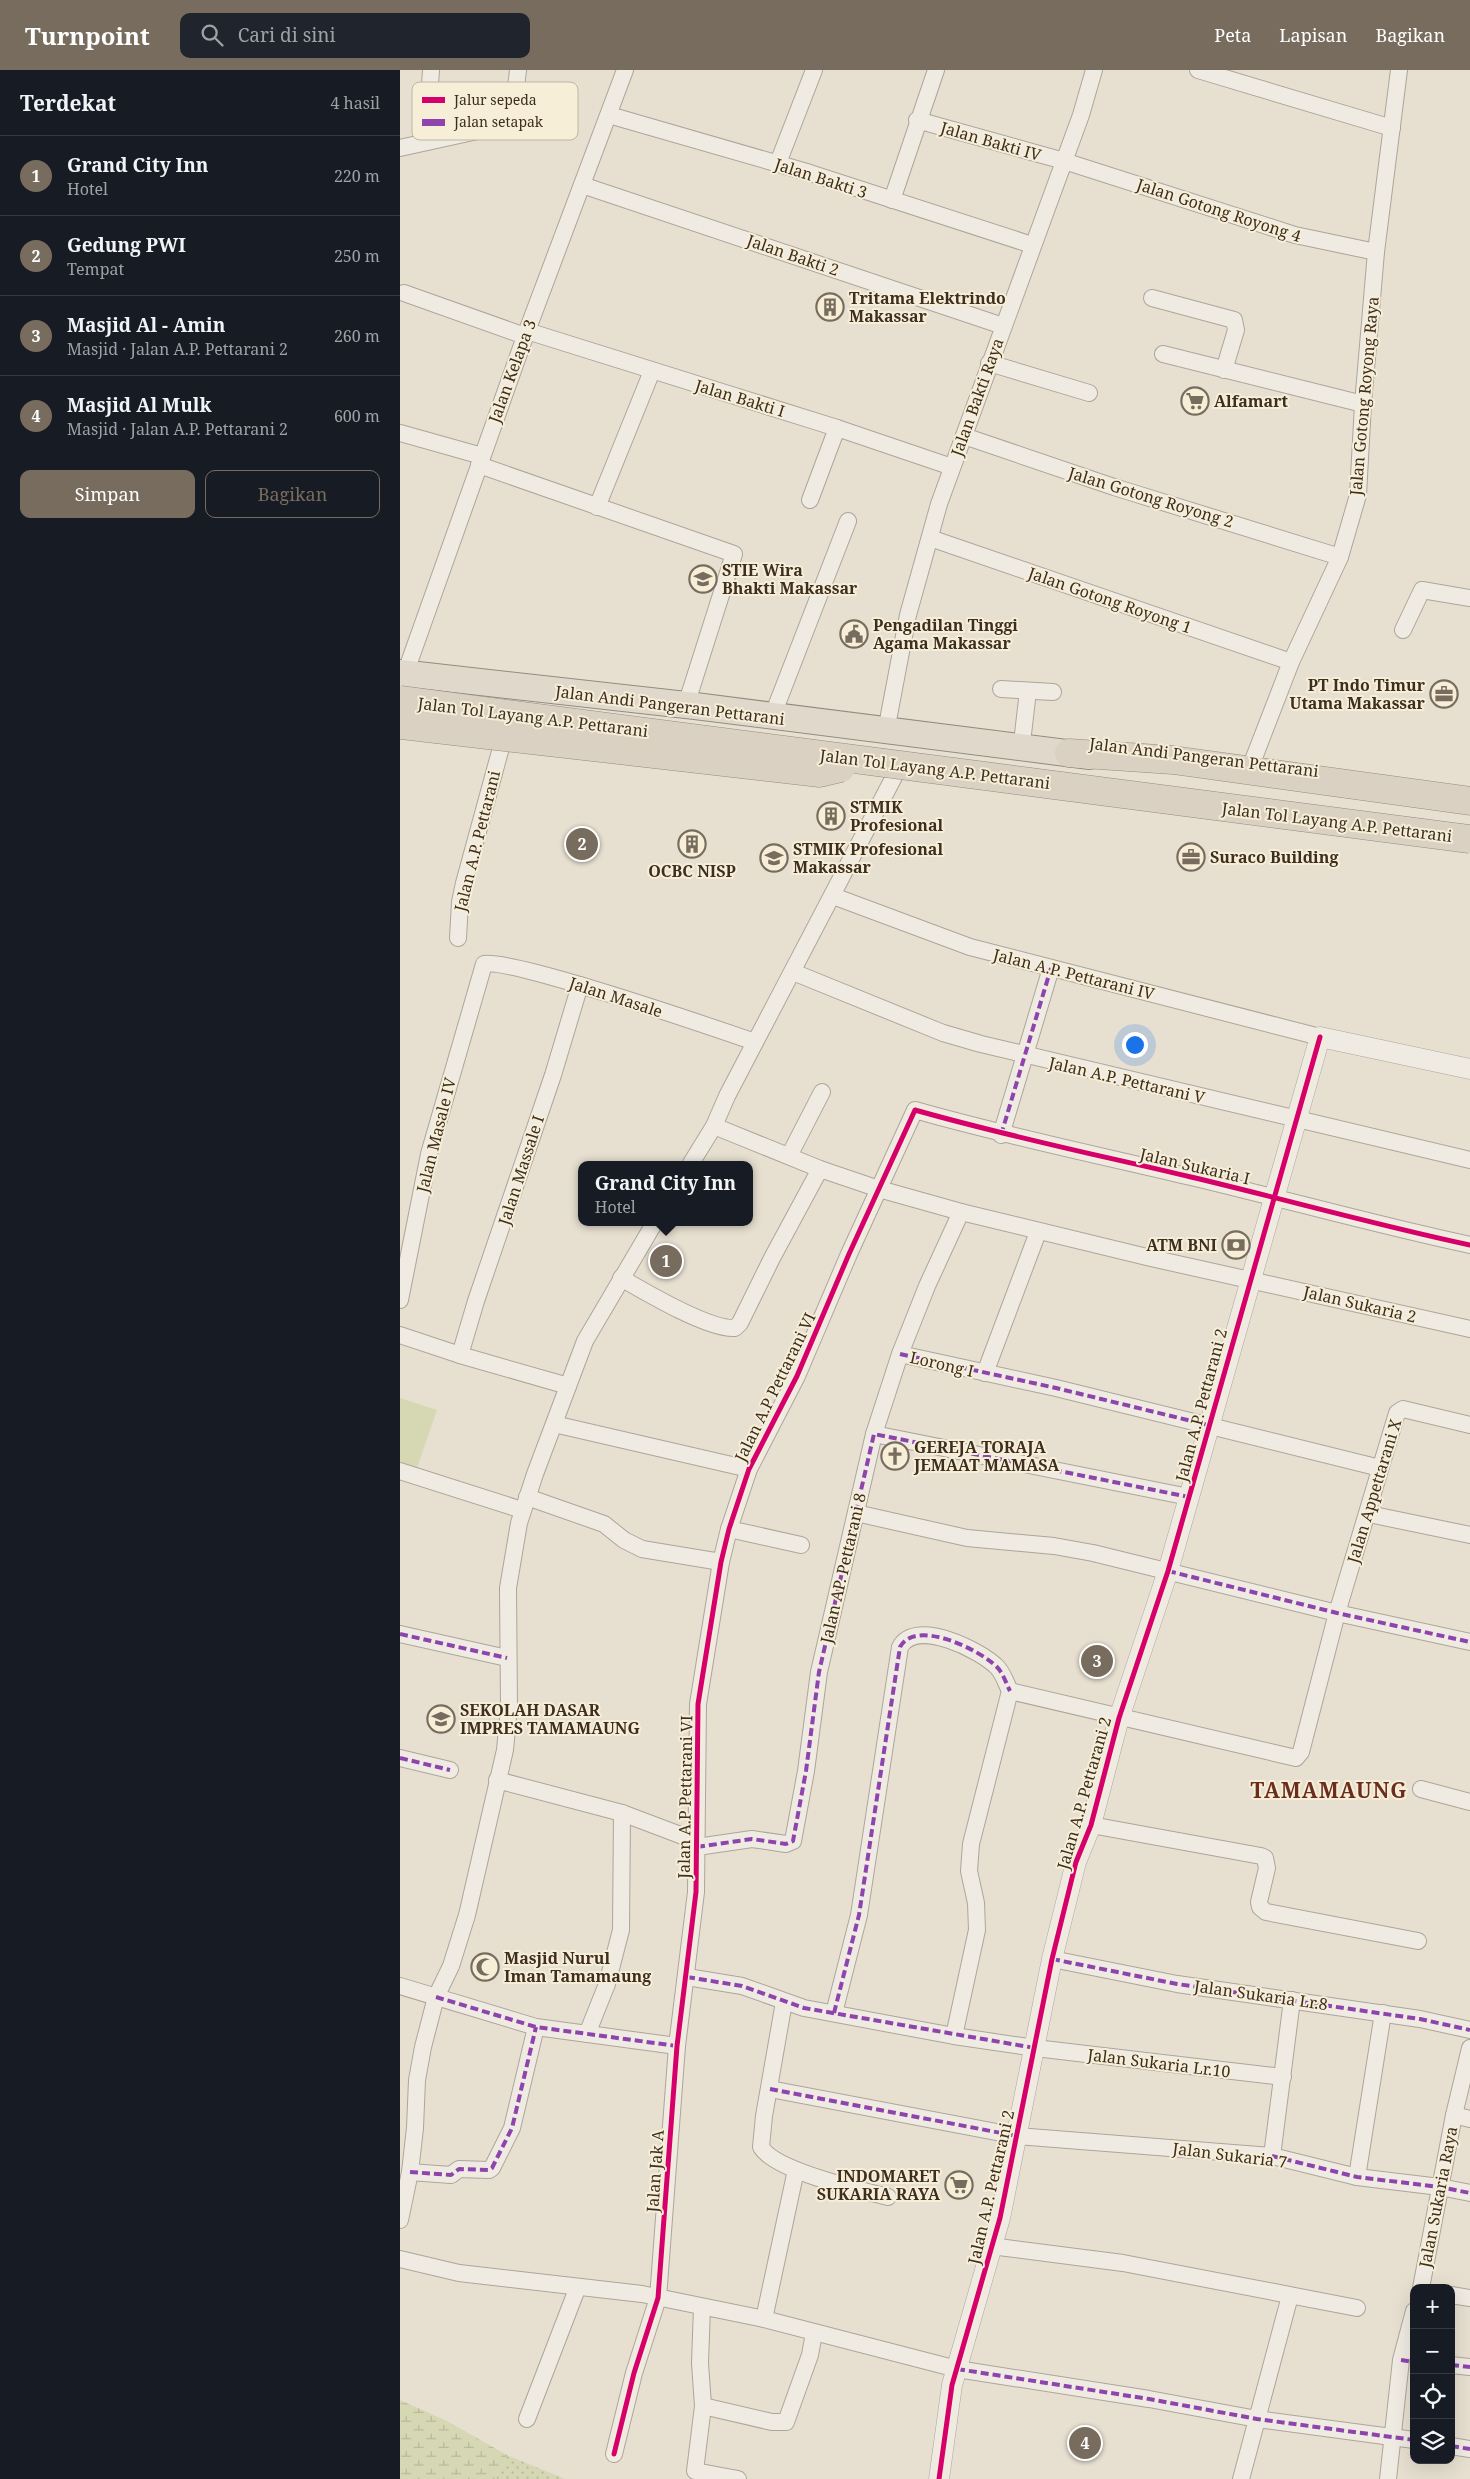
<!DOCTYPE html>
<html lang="id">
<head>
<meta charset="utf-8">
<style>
  body { margin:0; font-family:"Noto Serif",serif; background:#20242c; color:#f1f3f6 }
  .controls { position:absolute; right:15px; bottom:15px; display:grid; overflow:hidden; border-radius:10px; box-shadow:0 5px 20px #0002 }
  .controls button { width:45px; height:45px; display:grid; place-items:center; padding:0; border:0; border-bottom:1px solid #363941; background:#171b24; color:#f1f3f6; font:25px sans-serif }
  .you { position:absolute; left:734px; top:974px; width:18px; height:18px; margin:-12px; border:4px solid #fff; border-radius:50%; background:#1a73e8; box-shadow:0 0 0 8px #1a73e833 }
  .badge { display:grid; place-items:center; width:32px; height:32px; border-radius:50%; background:#786c5e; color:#fff; font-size:16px; font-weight:700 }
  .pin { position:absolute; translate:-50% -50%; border:2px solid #fff; box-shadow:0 1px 5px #0006 }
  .popup { position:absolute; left:178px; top:1091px; width:175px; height:65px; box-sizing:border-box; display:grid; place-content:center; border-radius:10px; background:#171b24; filter:drop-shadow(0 1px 4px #0005); font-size:16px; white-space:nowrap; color:#9ea1a6 }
  .popup b { font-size:19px; color:#f1f3f6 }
  .popup::after { content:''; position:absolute; left:50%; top:100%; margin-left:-10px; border:10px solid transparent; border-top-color:#171b24 }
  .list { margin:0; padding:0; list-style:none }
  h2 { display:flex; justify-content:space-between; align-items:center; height:65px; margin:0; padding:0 20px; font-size:21px }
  h2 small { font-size:16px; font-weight:400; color:#9ea1a6 }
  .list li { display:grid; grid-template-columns:32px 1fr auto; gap:15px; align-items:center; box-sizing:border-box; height:80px; padding:0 20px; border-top:1px solid #363941 }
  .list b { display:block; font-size:19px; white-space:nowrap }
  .list p { margin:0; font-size:16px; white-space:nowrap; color:#9ea1a6 }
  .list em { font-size:16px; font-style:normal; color:#9ea1a6 }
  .actions { display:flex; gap:10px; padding:15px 20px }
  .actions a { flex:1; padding:11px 0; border:1px solid #786c5e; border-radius:10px; text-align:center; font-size:18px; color:#786c5e }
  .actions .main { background:#786c5e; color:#fff }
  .icon { flex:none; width:28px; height:28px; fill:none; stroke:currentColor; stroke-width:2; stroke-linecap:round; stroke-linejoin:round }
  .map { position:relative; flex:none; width:1070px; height:2409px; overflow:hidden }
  header { display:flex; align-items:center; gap:30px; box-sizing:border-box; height:70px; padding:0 25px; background:#786c5e; color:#fff }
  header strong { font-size:24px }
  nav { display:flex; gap:28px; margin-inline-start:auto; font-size:18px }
  .search { width:350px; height:45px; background:#20242c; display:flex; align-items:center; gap:12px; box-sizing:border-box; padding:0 18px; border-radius:10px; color:#9ea1a6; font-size:19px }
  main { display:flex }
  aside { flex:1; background:#171b24 }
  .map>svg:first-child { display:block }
</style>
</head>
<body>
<header>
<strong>Turnpoint</strong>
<div class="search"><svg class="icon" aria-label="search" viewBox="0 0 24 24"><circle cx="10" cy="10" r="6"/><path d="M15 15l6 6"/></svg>Cari di sini</div>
<nav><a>Peta</a><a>Lapisan</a><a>Bagikan</a></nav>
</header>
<main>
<aside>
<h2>Terdekat<small>4 hasil</small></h2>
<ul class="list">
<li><span class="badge">1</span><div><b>Grand City Inn</b><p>Hotel</p></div><em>220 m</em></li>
<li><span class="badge">2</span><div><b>Gedung PWI</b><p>Tempat</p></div><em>250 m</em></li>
<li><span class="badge">3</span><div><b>Masjid Al - Amin</b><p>Masjid · Jalan A.P. Pettarani 2</p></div><em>260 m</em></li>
<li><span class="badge">4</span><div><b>Masjid Al Mulk</b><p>Masjid · Jalan A.P. Pettarani 2</p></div><em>600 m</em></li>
</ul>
<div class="actions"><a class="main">Simpan</a><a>Bagikan</a></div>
</aside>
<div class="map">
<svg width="1070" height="2409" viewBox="0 0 1070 2409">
  <defs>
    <pattern id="grass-dots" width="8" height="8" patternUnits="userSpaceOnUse" patternTransform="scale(1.25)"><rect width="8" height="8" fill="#d6d7b3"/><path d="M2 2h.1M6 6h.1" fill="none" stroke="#b9b99a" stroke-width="1.8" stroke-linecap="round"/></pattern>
    <pattern id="wetland-marsh" width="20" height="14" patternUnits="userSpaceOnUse" patternTransform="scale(1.25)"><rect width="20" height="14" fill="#d6d7b3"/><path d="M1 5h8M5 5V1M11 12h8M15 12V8" fill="none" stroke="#b9b99a"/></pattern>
  </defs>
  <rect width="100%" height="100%" fill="#e7e0d1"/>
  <path fill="url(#grass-dots)" d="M107 2385 165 2409H96Z"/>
  <path fill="url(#wetland-marsh)" d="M0 2330 47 2351 107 2385 96 2409H0Z"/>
  <path fill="#d6d7b3" d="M0 1328 37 1340 17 1398 0 1392Z"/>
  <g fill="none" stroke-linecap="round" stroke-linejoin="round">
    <g stroke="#ada599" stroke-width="18">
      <g id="minor">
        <path d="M798 0 992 58"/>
        <path d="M209 45 410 103 632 175"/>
        <path d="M517 50 664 91 895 165 976 182"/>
        <path d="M112 53 118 0"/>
        <path d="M26 72 31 0"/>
        <path d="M0 78 132 49"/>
        <path d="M378 93 414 0"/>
        <path d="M182 115 603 256"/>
        <path d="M492 130 536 0"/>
        <path d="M4 223 125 266"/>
        <path d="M752 228 834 250 836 260 824 300"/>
        <path d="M127 261 437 358 552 397"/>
        <path d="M763 284 963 334"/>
        <path d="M589 293 689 323"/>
        <path d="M0 363 82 386"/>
        <path d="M564 366 714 417 940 487"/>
        <path d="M79 395 334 484 286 635"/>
        <path d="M410 430 437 358"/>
        <path d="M197 437 252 301"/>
        <path d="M530 468 891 592"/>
        <path d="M1003 560 1022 520 1070 528"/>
        <path d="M5 604 127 261 225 0"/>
        <path d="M601 619 653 622"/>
        <path d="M372 647 448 451"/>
        <path d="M486 661 508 545 539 434 681 45 694 0"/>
        <path d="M623 664 628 621"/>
        <path d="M852 693 891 592 940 487 958 425 963 334 976 182 999 0"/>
        <path d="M433 826 570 877 920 967"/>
        <path d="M58 868 60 832 64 813 102 674"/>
        <path d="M393 902 543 963 581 974 1070 1090"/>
        <path d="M314 1056 420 1099 479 1119 561 1142 751 1188 1070 1259"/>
        <path d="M601 1065 651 898"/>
        <path d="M389 1086 422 1022"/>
        <path d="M290 1095 314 1056 327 1026 496 703"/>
        <path d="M221 1208C245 1222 309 1260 335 1258L340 1253 372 1188 420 1099"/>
        <path d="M0 1230 29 1084 84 894C102 885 320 960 355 972"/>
        <path d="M0 1265 60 1285 168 1316"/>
        <path d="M500 1284 656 1318 980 1398"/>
        <path d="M60 1285 76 1231 153 1005 180 915"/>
        <path d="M585 1303 638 1162"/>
        <path d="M154 1354 349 1399"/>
        <path d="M474 1364 789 1427"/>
        <path d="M0 1401 122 1440"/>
        <path d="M127 1427 204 1454 224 1470 242 1479 321 1492"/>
        <path d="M456 1443 567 1468 654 1476 693 1483 937 1543 1070 1572"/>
        <path d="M969 1444 1070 1465"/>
        <path d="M329 1459 401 1475"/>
        <path d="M0 1564 107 1588"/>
        <path d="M0 1688 50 1700"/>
        <path d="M97 1710 222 1743 296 1771"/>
        <path d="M1021 1719 1070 1732"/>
        <path d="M691 1755 861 1786 865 1788 867 1798 859 1832 860 1837 866 1842 1018 1871"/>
        <path d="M297 1777 352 1769 386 1774 393 1771 406 1701 419 1602 474 1364 500 1284 527 1216 561 1142"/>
        <path d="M652 1889 777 1914 1020 1949 1070 1960"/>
        <path d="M287 1907 342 1916 404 1938 554 1966 635 1978 883 2007"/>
        <path d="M0 1916 136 1957 277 1976"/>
        <path d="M384 1932 364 2046 361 2077C375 2101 460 2120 488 2127"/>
        <path d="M434 1943 459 1845 500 1577C516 1548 580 1580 597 1597 603 1603 606 1613 610 1621"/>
        <path d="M187 1964 207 1914 221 1860 222 1743"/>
        <path d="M554 1966 577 1860 576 1833 569 1801 571 1774 610 1621 896 1688 901 1682 937 1543 997 1343 1003 1339 1070 1355"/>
        <path d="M370 2019 617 2066 872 2086 957 2107 1040 2117 1070 2123"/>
        <path d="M1054 2045 1070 2049"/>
        <path d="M872 2086 892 1930"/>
        <path d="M10 2102 51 2105 59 2099 89 2100 92 2098 112 2058 136 1957"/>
        <path d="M957 2107 983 1943"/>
        <path d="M0 2150 10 2102 15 2058 17 2010 23 1977 36 1927 51 1896 67 1845 105 1680 109 1637 108 1518 119 1453 135 1404 185 1271 255 1152"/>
        <path d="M591 2176 723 2193 957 2238"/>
        <path d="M0 2189 59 2203 242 2224 364 2249 557 2299 749 2329 857 2349 1014 2370"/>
        <path d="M1021 2218 1054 2045 1070 1978"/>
        <path d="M1051 2225 1070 2228"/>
        <path d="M302 2237 300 2293 303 2336 295 2401 338 2409"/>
        <path d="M364 2249 396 2100"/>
        <path d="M1051 2295 1070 2297"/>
        <path d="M303 2336 372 2352H386L410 2285 414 2263"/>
        <path d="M127 2349 177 2219"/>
        <path d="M1051 2376 1070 2379"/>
        <path d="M214 2384 234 2303 258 2228 277 1976 296 1822 298 1634 321 1492 329 1459 349 1399 397 1306 449 1184 515 1040C606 1066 698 1085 791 1107 884 1129 976 1155 1070 1175"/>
        <path d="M841 2409 890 2226"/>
        <path d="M988 2409 1001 2290 1014 2241"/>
      </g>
    </g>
    <g stroke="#ada599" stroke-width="21">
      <path id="tertiary" d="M539 2409 552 2315 600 2148 652 1889 676 1792 691 1755 719 1648 768 1501 920 967 1070 999"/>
    </g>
    <g stroke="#928b80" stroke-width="28">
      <path id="trunk" d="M0 603 295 636 690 686"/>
    </g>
    <g stroke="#928b80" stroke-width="29">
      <path id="motorway" d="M669 683 773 690 1070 731"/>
    </g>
    <use href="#minor" stroke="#efebe3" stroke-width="16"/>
    <use href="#tertiary" stroke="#efebe3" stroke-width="20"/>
    <use href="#trunk" stroke="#e0d9cb" stroke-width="26"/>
    <use href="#motorway" stroke="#dad1c2" stroke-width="28"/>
    <g stroke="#928b80" stroke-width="29" stroke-linecap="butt">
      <g id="motorway-bridge">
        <path d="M0 630 1070 769"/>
        <path d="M0 655 420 703 441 698"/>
      </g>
    </g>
    <use href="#motorway-bridge" stroke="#dad1c2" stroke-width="28"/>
    <g stroke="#8e44ad" stroke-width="4" stroke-dasharray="8 4" stroke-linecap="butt">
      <path d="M601 1065 651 898"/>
      <path d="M500 1284 656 1318 808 1355"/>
      <path d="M768 1501 937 1543 1070 1572"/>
      <path d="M0 1564 107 1588"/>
      <path d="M0 1688 50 1700"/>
      <path d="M297 1777 352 1769 386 1774 393 1771 406 1701 419 1602 474 1364 789 1427"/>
      <path d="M652 1889 777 1914 1020 1949 1070 1960"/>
      <path d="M287 1907 342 1916 404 1938 635 1978"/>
      <path d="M36 1927 136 1957 277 1976"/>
      <path d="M434 1943 459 1845 500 1577C516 1548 580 1580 597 1597 603 1603 606 1613 610 1621"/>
      <path d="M370 2019 617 2066"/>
      <path d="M872 2086 957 2107 1040 2117 1070 2123"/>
      <path d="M10 2102 51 2105 59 2099 89 2100 92 2098 112 2058 136 1957"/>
      <path d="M1001 2290 1014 2292"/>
      <path d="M1051 2295 1070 2297"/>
      <path d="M557 2299 749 2329 857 2349 1014 2370"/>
      <path d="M1051 2376 1070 2379"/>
    </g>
    <g stroke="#f7eed8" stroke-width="8">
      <g id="cycleway">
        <path d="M214 2384 234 2303 258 2228 277 1976 296 1822 298 1634 321 1492 329 1459 349 1399 397 1306 449 1184 515 1040C606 1066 698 1085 791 1107 884 1129 976 1155 1070 1175"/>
        <path d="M539 2409 552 2315 600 2148 652 1889 676 1792 691 1755 719 1648 768 1501 920 967"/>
      </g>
    </g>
    <use href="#cycleway" stroke="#d6006c" stroke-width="5"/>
  </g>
  <defs>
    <g id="building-ring" transform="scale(1.4375)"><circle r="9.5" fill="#f7eed8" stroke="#786c5e" stroke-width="1.5"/><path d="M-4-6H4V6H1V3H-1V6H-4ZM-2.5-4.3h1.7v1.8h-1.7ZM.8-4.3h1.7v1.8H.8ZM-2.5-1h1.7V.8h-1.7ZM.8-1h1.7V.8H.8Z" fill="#786c5e"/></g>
    <g id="supermarket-ring" transform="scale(1.4375)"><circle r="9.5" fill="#f7eed8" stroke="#786c5e" stroke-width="1.5"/><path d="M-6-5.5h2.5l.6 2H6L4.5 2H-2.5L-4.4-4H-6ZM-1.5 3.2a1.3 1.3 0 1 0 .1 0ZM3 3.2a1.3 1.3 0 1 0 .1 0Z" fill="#786c5e"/></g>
    <g id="university-ring" transform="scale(1.4375)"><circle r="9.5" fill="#f7eed8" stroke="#786c5e" stroke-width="1.5"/><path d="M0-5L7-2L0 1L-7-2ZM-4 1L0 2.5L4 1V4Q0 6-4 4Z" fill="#786c5e"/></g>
    <g id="civic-ring" transform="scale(1.4375)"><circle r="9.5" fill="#f7eed8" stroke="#786c5e" stroke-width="1.5"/><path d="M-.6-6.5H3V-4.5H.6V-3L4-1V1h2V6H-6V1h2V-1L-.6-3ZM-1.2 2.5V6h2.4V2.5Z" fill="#786c5e"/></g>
    <g id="office-ring" transform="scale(1.4375)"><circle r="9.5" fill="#f7eed8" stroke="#786c5e" stroke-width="1.5"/><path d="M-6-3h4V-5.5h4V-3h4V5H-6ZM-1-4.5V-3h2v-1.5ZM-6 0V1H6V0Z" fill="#786c5e"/></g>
    <g id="bank-ring" transform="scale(1.4375)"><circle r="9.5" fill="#f7eed8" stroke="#786c5e" stroke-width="1.5"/><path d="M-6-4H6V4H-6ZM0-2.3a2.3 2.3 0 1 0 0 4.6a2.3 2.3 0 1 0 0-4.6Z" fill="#786c5e"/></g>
    <g id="church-ring" transform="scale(1.4375)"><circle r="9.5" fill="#f7eed8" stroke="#786c5e" stroke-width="1.5"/><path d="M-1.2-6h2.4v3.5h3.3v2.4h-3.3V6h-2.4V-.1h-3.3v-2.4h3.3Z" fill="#786c5e"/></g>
    <g id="school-ring" transform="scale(1.4375)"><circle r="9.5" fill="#f7eed8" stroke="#786c5e" stroke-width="1.5"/><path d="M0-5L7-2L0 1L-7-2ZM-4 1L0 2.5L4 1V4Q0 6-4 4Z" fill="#786c5e"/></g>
    <g id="mosque-ring" transform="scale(1.4375)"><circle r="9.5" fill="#f7eed8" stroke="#786c5e" stroke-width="1.5"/><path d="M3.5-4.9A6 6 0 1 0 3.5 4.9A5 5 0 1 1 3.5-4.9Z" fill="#786c5e"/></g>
  </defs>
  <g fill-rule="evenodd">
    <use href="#building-ring" x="430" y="237"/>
    <use href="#supermarket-ring" x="795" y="331"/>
    <use href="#university-ring" x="303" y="509"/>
    <use href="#civic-ring" x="454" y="564"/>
    <use href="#office-ring" x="1044" y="624"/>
    <use href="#building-ring" x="431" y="746"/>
    <use href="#building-ring" x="292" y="774"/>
    <use href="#office-ring" x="791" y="787"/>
    <use href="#university-ring" x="374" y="788"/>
    <use href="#bank-ring" x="836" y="1175"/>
    <use href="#church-ring" x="495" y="1386"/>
    <use href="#school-ring" x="41" y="1649"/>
    <use href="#mosque-ring" x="85" y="1897"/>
    <use href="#supermarket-ring" x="559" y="2115"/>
  </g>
  <g text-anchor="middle" stroke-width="4" stroke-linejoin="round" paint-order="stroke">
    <g font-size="16" fill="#3d2e20" stroke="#f7eed8">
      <text transform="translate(591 71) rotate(16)" y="6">Jalan Bakti IV</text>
      <text transform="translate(421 108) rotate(18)" y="6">Jalan Bakti 3</text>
      <text transform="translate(819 140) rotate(18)" y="6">Jalan Gotong Royong 4</text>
      <text transform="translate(393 185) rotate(19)" y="6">Jalan Bakti 2</text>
      <text transform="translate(112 301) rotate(-70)" y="6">Jalan Kelapa 3</text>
      <text transform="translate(964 326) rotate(-85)" y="6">Jalan Gotong Royong Raya</text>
      <text transform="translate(577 327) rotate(-70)" y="6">Jalan Bakti Raya</text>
      <text transform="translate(340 328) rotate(17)" y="6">Jalan Bakti I</text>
      <text transform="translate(751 427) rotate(17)" y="6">Jalan Gotong Royong 2</text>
      <text transform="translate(710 530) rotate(19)" y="6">Jalan Gotong Royong 1</text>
      <text transform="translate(270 635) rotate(7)" y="6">Jalan Andi Pangeran Pettarani</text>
      <text transform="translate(133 647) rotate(7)" y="6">Jalan Tol Layang A.P. Pettarani</text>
      <text transform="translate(804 687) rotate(7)" y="6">Jalan Andi Pangeran Pettarani</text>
      <text transform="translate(535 699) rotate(7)" y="6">Jalan Tol Layang A.P. Pettarani</text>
      <text transform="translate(937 752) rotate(7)" y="6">Jalan Tol Layang A.P. Pettarani</text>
      <text transform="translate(77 771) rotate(-76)" y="6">Jalan A.P. Pettarani</text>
      <text transform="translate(674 904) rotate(14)" y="6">Jalan A.P. Pettarani IV</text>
      <text transform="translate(216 927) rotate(18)" y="6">Jalan Masale</text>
      <text transform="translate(727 1010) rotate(13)" y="6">Jalan A.P. Pettarani V</text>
      <text transform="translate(36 1065) rotate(-76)" y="6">Jalan Masale IV</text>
      <text transform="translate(795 1096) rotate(13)" y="6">Jalan Sukaria I</text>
      <text transform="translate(121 1100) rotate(-72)" y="6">Jalan Massale I</text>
      <text transform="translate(960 1234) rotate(13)" y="6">Jalan Sukaria 2</text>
      <text transform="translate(542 1294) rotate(13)" y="6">Lorong I</text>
      <text transform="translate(375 1317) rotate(-64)" y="6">Jalan A.P Pettarani VI</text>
      <text transform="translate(801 1335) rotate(-75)" y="6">Jalan A.P. Pettarani 2</text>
      <text transform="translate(974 1421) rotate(-73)" y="6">Jalan Appettarani X</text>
      <text transform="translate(443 1498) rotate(-77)" y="6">Jalan AP. Pettarani 8</text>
      <text transform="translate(684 1723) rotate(-74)" y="6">Jalan A.P. Pettarani 2</text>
      <text transform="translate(285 1727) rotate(-89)" y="6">Jalan A.P Pettarani VI</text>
      <text transform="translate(861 1925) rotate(8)" y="6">Jalan Sukaria Lr.8</text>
      <text transform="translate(759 1993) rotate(7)" y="6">Jalan Sukaria Lr.10</text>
      <text transform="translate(830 2085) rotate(7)" y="6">Jalan Sukaria 7</text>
      <text transform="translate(255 2101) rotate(-86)" y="6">Jalan Jak A</text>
      <text transform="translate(591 2117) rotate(-77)" y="6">Jalan A.P. Pettarani 2</text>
      <text transform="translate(1038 2127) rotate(-79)" y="6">Jalan Sukaria Raya</text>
    </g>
    <g font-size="16" font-weight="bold" fill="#3d2e20" stroke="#f7eed8" text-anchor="start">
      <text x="449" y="234">Tritama Elektrindo<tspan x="449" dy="18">Makassar</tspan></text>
      <text x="814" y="337">Alfamart</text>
      <text x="322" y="506">STIE Wira<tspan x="322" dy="18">Bhakti Makassar</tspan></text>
      <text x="473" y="561">Pengadilan Tinggi<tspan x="473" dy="18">Agama Makassar</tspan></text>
      <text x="1025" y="621" text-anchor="end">PT Indo Timur<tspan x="1025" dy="18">Utama Makassar</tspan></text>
      <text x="450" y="743">STMIK<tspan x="450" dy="18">Profesional</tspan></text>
      <text x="393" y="785">STMIK Profesional<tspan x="393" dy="18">Makassar</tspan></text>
      <text x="810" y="793">Suraco Building</text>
      <text x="292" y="807" text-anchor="middle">OCBC NISP</text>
      <text x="817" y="1181" text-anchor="end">ATM BNI</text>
      <text x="514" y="1383">GEREJA TORAJA<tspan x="514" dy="18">JEMAAT MAMASA</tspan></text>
      <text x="60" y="1646">SEKOLAH DASAR<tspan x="60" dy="18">IMPRES TAMAMAUNG</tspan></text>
      <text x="104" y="1894">Masjid Nurul<tspan x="104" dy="18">Iman Tamamaung</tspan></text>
      <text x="540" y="2112" text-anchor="end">INDOMARET<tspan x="540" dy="18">SUKARIA RAYA</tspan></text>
    </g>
    <g font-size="21" font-weight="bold" letter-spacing="1" fill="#6b2e1e" stroke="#f7eed8">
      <text x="929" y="1728">TAMAMAUNG</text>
    </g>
  </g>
  <rect x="12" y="12" width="166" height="58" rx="8" fill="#f7eed8" stroke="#bfb4a1" stroke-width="1"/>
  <rect x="22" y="27" width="23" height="6" fill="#d6006c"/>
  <rect x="22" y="49" width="23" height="7" fill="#8e44ad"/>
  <g font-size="14" fill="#3d2e20">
    <text x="54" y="35">Jalur sepeda</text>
    <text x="54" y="57">Jalan setapak</text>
  </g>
</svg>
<div class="controls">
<button>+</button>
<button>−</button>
<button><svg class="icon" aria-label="locate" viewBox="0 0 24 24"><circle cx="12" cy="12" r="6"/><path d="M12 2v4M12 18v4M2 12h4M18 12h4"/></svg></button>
<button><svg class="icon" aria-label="layers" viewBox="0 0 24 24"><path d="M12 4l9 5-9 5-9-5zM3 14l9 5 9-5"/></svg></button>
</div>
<div class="you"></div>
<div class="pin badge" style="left:266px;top:1191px">1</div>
<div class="popup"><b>Grand City Inn</b>Hotel</div>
<div class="pin badge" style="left:182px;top:774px">2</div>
<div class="pin badge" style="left:697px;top:1591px">3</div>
<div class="pin badge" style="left:685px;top:2373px">4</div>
</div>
</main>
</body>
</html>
